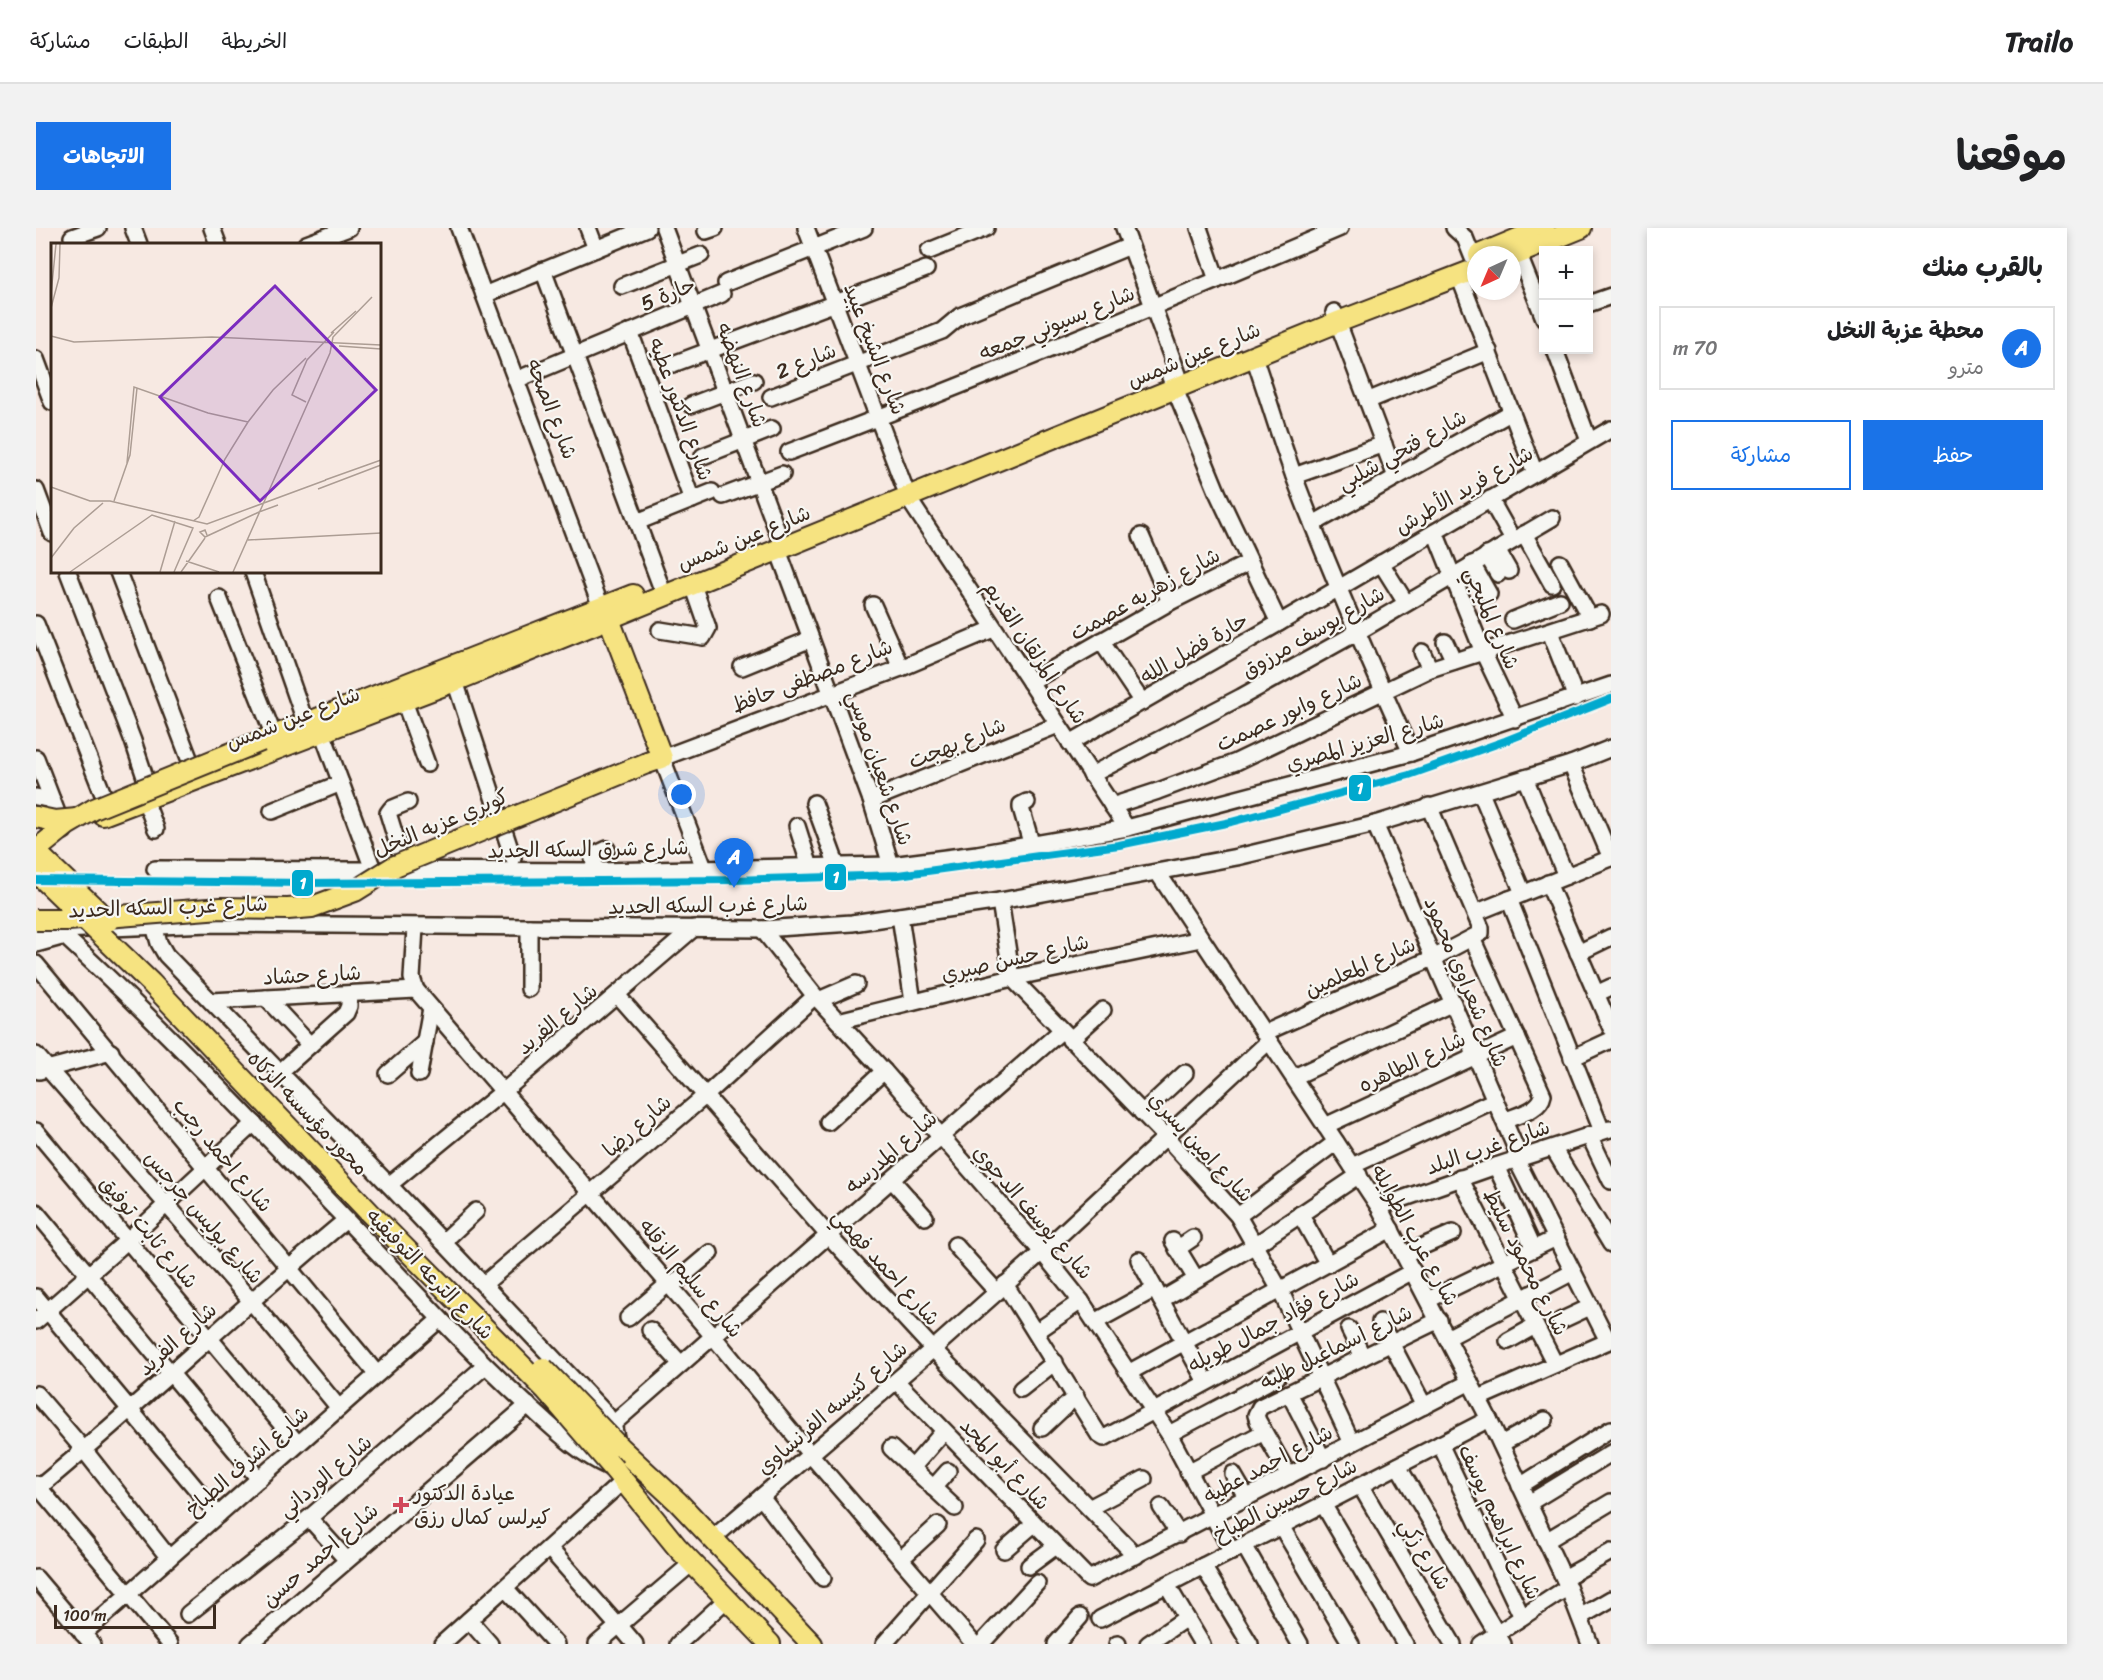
<!DOCTYPE html>
<html lang="ar">
<head>
<meta charset="utf-8">
<style>
  body { margin:0; font-family:Sriracha,"Playpen Sans Arabic",sans-serif; background:#f2f2f2; color:#202124; direction:rtl }
  .controls { position:absolute; right:18px; top:18px; display:grid; overflow:hidden; border-radius:0px; box-shadow:0 3px 9px #0003 }
  .controls button { width:54px; height:54px; display:grid; place-items:center; padding:0; border:0; border-bottom:2px solid #e0e0e0; background:#fff; color:#202124; font:30px sans-serif }
  .compass { position:absolute; left:1431px; top:18px; width:54px; height:54px; border-radius:50%; background:#fff; box-shadow:0 3px 9px #0003; rotate:224deg }
  .scale { position:absolute; left:18px; bottom:15px; width:162px; box-sizing:border-box; padding-left:6px; border:3px solid #3b2a1e; border-top:0; font-size:16px; line-height:21px; white-space:nowrap; color:#3b2a1e; -webkit-text-stroke:4px #f6f6f2; paint-order:stroke }
  .you { position:absolute; left:646px; top:567px; width:21px; height:21px; margin:-15px; border:4px solid #fff; border-radius:50%; background:#1a73e8; box-shadow:0 0 0 9px #1a73e833 }
  .badge { display:grid; place-items:center; width:39px; height:39px; border-radius:50%; background:#1a73e8; color:#fff; font-size:20px; font-weight:700 }
  .pin { position:absolute; translate:-50% -50px; filter:drop-shadow(0 2px 3px #0008) }
  .pin::after { content:''; position:absolute; top:32px; width:21px; height:18px; background:inherit; clip-path:polygon(0 0,100% 0,50% 100%) }
  .list { margin:0; padding:0; list-style:none }
  h2 { display:flex; justify-content:space-between; align-items:center; height:78px; margin:0; padding:0 24px; font-size:26px }
  h2 small { font-size:20px; font-weight:400; color:#757577 }
  .list li { display:grid; grid-template-columns:39px 1fr auto; gap:18px; align-items:center; box-sizing:border-box; height:84px; margin:0 12px 12px; padding:0 12px; border:2px solid #e0e0e0; border-radius:0px }
  .list b { display:block; font-size:22px; white-space:nowrap }
  .list p { margin:0; font-size:20px; white-space:nowrap; color:#757577 }
  .list em { font-size:20px; font-style:normal; color:#757577 }
  .actions { display:flex; gap:12px; padding:18px 24px }
  .actions a { flex:1; padding:14px 0; border:2px solid #1a73e8; border-radius:0px; text-align:center; font-size:21px; color:#1a73e8 }
  .actions .main { background:#1a73e8; color:#fff }
  .map { position:relative; flex:none; width:1575px; height:1416px; overflow:hidden; direction:ltr; border-radius:0px }
  header { display:flex; align-items:center; gap:36px; box-sizing:border-box; height:84px; padding:0 30px; background:#fff; border-bottom:2px solid #e0e0e0 }
  header strong { font-size:28px }
  nav { display:flex; gap:33px; margin-inline-start:auto; font-size:21px }
  .intro { display:flex; align-items:center; justify-content:space-between; box-sizing:border-box; height:144px; padding:0 36px }
  h1 { margin:0; font-size:42px }
  .button { padding:15px 27px; border-radius:0px; background:#1a73e8; color:#fff; font-size:21px; font-weight:700 }
  main { display:flex; gap:36px; padding:0 36px }
  aside { flex:1; background:#fff; border-radius:0px; box-shadow:0 3px 9px #0003 }
  .map>svg:first-child { display:block }
</style>
</head>
<body>
<header>
<strong>Trailo</strong>
<nav><a>الخريطة</a><a>الطبقات</a><a>مشاركة</a></nav>
</header>
<div class="intro"><h1>موقعنا</h1><a class="button">الاتجاهات</a></div>
<main>
<aside>
<h2>بالقرب منك<small></small></h2>
<ul class="list">
<li><span class="badge">A</span><div><b>محطة عزبة النخل</b><p>مترو</p></div><em>70 m</em></li>
</ul>
<div class="actions"><a class="main">حفظ</a><a>مشاركة</a></div>
</aside>
<div class="map">
<svg width="1575" height="1416" viewBox="0 0 1575 1416">
  <rect width="100%" height="100%" fill="#f7e9e2"/>
  <filter id="ink" filterUnits="userSpaceOnUse"><feTurbulence type="fractalNoise" baseFrequency=".0167" numOctaves="2"/><feDisplacementMap in="SourceGraphic" scale="12" xChannelSelector="R" yChannelSelector="G"/><feConvolveMatrix kernelMatrix="1 2 1 2 8 2 1 2 1" color-interpolation-filters="sRGB"/></filter>
  <g filter="url(#ink)">
    <g fill="none" stroke-linecap="round" stroke-linejoin="round">
      <g stroke="#3b2a1e" stroke-width="20">
        <g id="minor">
          <path d="M97 0 103 16"/>
          <path d="M176 0 182 16"/>
          <path d="M423 0 565 379"/>
          <path d="M552 0 560 21"/>
          <path d="M628 0 743 308"/>
          <path d="M770 0 868 258"/>
          <path d="M1088 0 1142 146"/>
          <path d="M1163 0 1181 52"/>
          <path d="M1418 0 1429 10 1437 30"/>
          <path d="M670 3 679 0"/>
          <path d="M36 9 62 0"/>
          <path d="M270 16 313 0"/>
          <path d="M893 23 950 0"/>
          <path d="M1482 25 1508 90"/>
          <path d="M507 42 624 356"/>
          <path d="M1423 48 1499 245"/>
          <path d="M690 55 828 0"/>
          <path d="M586 58 665 27"/>
          <path d="M448 67 611 0"/>
          <path d="M1552 76 1575 68"/>
          <path d="M1298 84 1360 249"/>
          <path d="M594 104 656 272"/>
          <path d="M1519 122 1553 213"/>
          <path d="M1218 129C1232 169 1244 211 1259 251 1294 344 1334 435 1375 525"/>
          <path d="M0 131 16 174"/>
          <path d="M637 136 890 41"/>
          <path d="M1134 149 1182 266 1243 395"/>
          <path d="M480 152 686 66"/>
          <path d="M735 169 906 103 924 88 1094 18"/>
          <path d="M1331 173 1453 123"/>
          <path d="M655 177 718 153"/>
          <path d="M753 224C938 154 1121 78 1304 0"/>
          <path d="M667 228 736 201"/>
          <path d="M1258 248 1348 216"/>
          <path d="M0 262 16 305"/>
          <path d="M687 268 746 246"/>
          <path d="M872 270 1091 600"/>
          <path d="M1454 271 1477 312"/>
          <path d="M601 294 676 264"/>
          <path d="M1277 296 1476 184"/>
          <path d="M1399 304 1447 424 1479 491"/>
          <path d="M1488 306 1516 356"/>
          <path d="M1105 308 1134 374"/>
          <path d="M742 322 835 572 855 637"/>
          <path d="M1461 322 1473 343"/>
          <path d="M1451 327 1462 346"/>
          <path d="M1345 335 1370 375"/>
          <path d="M1524 335 1554 390"/>
          <path d="M1436 336 1453 366"/>
          <path d="M32 344 97 513 112 558"/>
          <path d="M82 344 161 551"/>
          <path d="M217 344 270 496"/>
          <path d="M183 370 238 508"/>
          <path d="M837 377 865 440"/>
          <path d="M1477 392 1524 373"/>
          <path d="M0 396 74 584"/>
          <path d="M624 402 667 409 672 400 657 357"/>
          <path d="M1514 404 1540 470"/>
          <path d="M1065 413 1106 474"/>
          <path d="M1409 414 1418 433"/>
          <path d="M1386 424 1394 441"/>
          <path d="M706 439 775 411"/>
          <path d="M419 453 477 630"/>
          <path d="M994 454 1134 374 1214 334"/>
          <path d="M368 473 391 536"/>
          <path d="M286 504 338 644"/>
          <path d="M1034 515 1243 395 1575 201"/>
          <path d="M0 530 28 603"/>
          <path d="M1535 536 1575 630"/>
          <path d="M1055 547 1205 469 1320 405 1516 290"/>
          <path d="M1489 550 1530 648"/>
          <path d="M1445 565 1487 665"/>
          <path d="M0 569 16 572"/>
          <path d="M109 572 120 601"/>
          <path d="M835 572 1022 497"/>
          <path d="M991 574 985 577V580L996 618"/>
          <path d="M778 575 801 638"/>
          <path d="M1076 578 1122 563 1200 534 1394 441 1565 386"/>
          <path d="M236 583 305 555"/>
          <path d="M1339 596 1484 930"/>
          <path d="M761 598 774 639"/>
          <path d="M668 640 626 530 865 440 957 401"/>
          <path d="M119 641 561 643 855 637 941 626 1091 600 1375 525 1575 457"/>
          <path d="M370 643 352 585 355 581 372 574"/>
          <path d="M561 643 556 628 571 621"/>
          <path d="M1122 645 1343 979 1453 1191 1532 1359 1554 1416"/>
          <path d="M1512 655 1575 800"/>
          <path d="M1473 671 1566 903"/>
          <path d="M964 673 976 750 1130 909 1202 988 1244 1062 1316 1215"/>
          <path d="M1439 685 1575 630"/>
          <path d="M864 688 877 774"/>
          <path d="M118 698 123 715 130 727 353 957 570 1186 577 1196 582 1218"/>
          <path d="M379 699 376 750 380 762 677 1108 774 1226 938 1416"/>
          <path d="M493 699V761"/>
          <path d="M726 701 779 768 848 843 1006 1024 1045 1073 1133 1206 1196 1324"/>
          <path d="M0 703 174 696 726 701 816 695 964 673 1201 629 1339 596 1535 536 1575 520"/>
          <path d="M23 703C140 811 249 928 359 1043 404 1091 448 1138 497 1182 520 1203 544 1226 573 1239"/>
          <path d="M1436 710 1507 867C1504 883 1481 887 1468 893"/>
          <path d="M0 716 29 708"/>
          <path d="M1542 725 1575 709"/>
          <path d="M0 736 341 1146"/>
          <path d="M1560 766 1575 759"/>
          <path d="M581 767 792 1007 897 1121 1100 1328"/>
          <path d="M230 770 274 817"/>
          <path d="M783 772 820 756"/>
          <path d="M175 773 380 762"/>
          <path d="M802 793 976 750 1165 711"/>
          <path d="M1228 805 1397 730 1445 705V700L1393 578"/>
          <path d="M1034 812 1067 782"/>
          <path d="M0 827 215 1073 303 1180"/>
          <path d="M1536 830 1575 812"/>
          <path d="M3 843 75 824"/>
          <path d="M244 844 310 785 313 778V766"/>
          <path d="M352 846 389 814"/>
          <path d="M383 846 395 780"/>
          <path d="M1258 849 1417 775"/>
          <path d="M1106 885 1149 845"/>
          <path d="M792 894 848 843"/>
          <path d="M1289 898 1481 809"/>
          <path d="M0 903 262 1216"/>
          <path d="M1553 907 1575 953"/>
          <path d="M1517 920 1575 1016"/>
          <path d="M1480 931 1572 1113"/>
          <path d="M1316 938 1459 872"/>
          <path d="M1460 938 1498 1021"/>
          <path d="M1424 950 1519 1136"/>
          <path d="M856 952 889 989"/>
          <path d="M353 957 475 857 658 700"/>
          <path d="M1343 979 1460 938 1574 901"/>
          <path d="M0 984 223 1251"/>
          <path d="M1264 986 1292 1036"/>
          <path d="M1202 988 1300 914"/>
          <path d="M1137 1013 1160 1051"/>
          <path d="M407 1014 440 983"/>
          <path d="M919 1017 961 1064"/>
          <path d="M1141 1021 1157 1010"/>
          <path d="M1369 1026 1417 1005"/>
          <path d="M1103 1032 1170 1154"/>
          <path d="M448 1056 670 867 779 768"/>
          <path d="M969 1056 1063 1207 1068 1210 1377 1043"/>
          <path d="M635 1058 674 1025"/>
          <path d="M0 1069 182 1287"/>
          <path d="M1125 1072 1219 1017 1323 947"/>
          <path d="M1392 1072 1520 1010"/>
          <path d="M592 1090 632 1056"/>
          <path d="M0 1093 92 1012 218 895"/>
          <path d="M1524 1093 1554 1079"/>
          <path d="M1059 1094 1119 1061"/>
          <path d="M1344 1094 1388 1178"/>
          <path d="M1313 1101 1327 1129"/>
          <path d="M614 1102 645 1136"/>
          <path d="M1000 1104 1045 1073"/>
          <path d="M1411 1110 1537 1044"/>
          <path d="M1472 1113 1499 1098"/>
          <path d="M1092 1145 1355 1001"/>
          <path d="M860 1153 1053 1351 1434 1154"/>
          <path d="M985 1161 1019 1134"/>
          <path d="M1253 1165 1287 1231"/>
          <path d="M0 1166 48 1222 133 1330"/>
          <path d="M1443 1170 1575 1112"/>
          <path d="M577 1196 1025 803"/>
          <path d="M1006 1200 1040 1168"/>
          <path d="M1133 1206 1241 1149"/>
          <path d="M1404 1216 1486 1389"/>
          <path d="M1465 1216 1509 1192"/>
          <path d="M855 1220 919 1280"/>
          <path d="M1362 1238 1467 1416"/>
          <path d="M876 1240 908 1203"/>
          <path d="M1152 1244 1228 1204"/>
          <path d="M1197 1246 1211 1270"/>
          <path d="M1253 1248 1222 1193 1220 1187 1224 1179 1403 1092"/>
          <path d="M0 1256 134 1416"/>
          <path d="M1324 1257 1417 1416"/>
          <path d="M1484 1258 1575 1201"/>
          <path d="M897 1260 912 1243"/>
          <path d="M0 1262C106 1175 204 1079 310 992"/>
          <path d="M725 1269 787 1350"/>
          <path d="M1493 1275 1575 1225"/>
          <path d="M1287 1276 1369 1416"/>
          <path d="M1125 1279 1143 1306"/>
          <path d="M1053 1280 1108 1251"/>
          <path d="M273 1290 310 1331"/>
          <path d="M1245 1298 1315 1416"/>
          <path d="M676 1311 897 1121 1006 1024 1233 813"/>
          <path d="M1510 1313 1575 1274"/>
          <path d="M1208 1317 1264 1416"/>
          <path d="M513 1320 582 1398"/>
          <path d="M968 1322 998 1296"/>
          <path d="M865 1331 902 1297"/>
          <path d="M993 1338 1020 1318"/>
          <path d="M1167 1338 1214 1416"/>
          <path d="M0 1350 56 1416"/>
          <path d="M1528 1350 1575 1324"/>
          <path d="M1131 1357 1166 1416"/>
          <path d="M469 1360 520 1416"/>
          <path d="M152 1386 273 1290 449 1138"/>
          <path d="M1544 1389 1575 1371"/>
          <path d="M1064 1391 1453 1191"/>
          <path d="M433 1392 454 1416"/>
          <path d="M583 1397 599 1416"/>
          <path d="M47 1406 404 1091"/>
          <path d="M214 1416 492 1177"/>
          <path d="M406 1416 587 1253"/>
          <path d="M561 1416 656 1335"/>
          <path d="M642 1416 691 1371"/>
          <path d="M848 1416 940 1312"/>
          <path d="M945 1416 1001 1355"/>
          <path d="M1020 1416 1044 1389"/>
          <path d="M1081 1416H1082"/>
          <path d="M1112 1416 1150 1390"/>
          <path d="M1445 1416 1532 1359"/>
        </g>
      </g>
      <g stroke="#3b2a1e" stroke-width="24">
        <g id="major">
          <path d="M1443 27 1508 0"/>
          <path d="M1476 28 1545 0"/>
          <path d="M573 391 626 530 611 535"/>
          <path d="M225 513 597 367"/>
          <path d="M67 587 419 453 1302 94 1440 41"/>
          <path d="M582 1218 642 1274 776 1416"/>
          <path d="M578 1241 641 1319 734 1416"/>
        </g>
      </g>
      <use href="#minor" stroke="#f6f6f2" stroke-width="15"/>
      <use href="#major" stroke="#f6e381" stroke-width="20"/>
      <g stroke="#3b2a1e" stroke-width="24" stroke-linecap="butt">
        <g id="major-bridge">
          <path d="M0 589 19 593 41 591"/>
          <path d="M0 622 31 597 58 581 225 513"/>
          <path d="M0 624 72 693"/>
          <path d="M0 644 115 755 334 985 510 1162 578 1241"/>
          <path d="M0 692H32L185 680 252 681 276 679 319 663 359 638 611 535"/>
          <path d="M507 1140 582 1218"/>
        </g>
      </g>
      <use href="#major-bridge" stroke="#f6e381" stroke-width="20"/>
      <g stroke="#f6f6f2" stroke-width="12">
        <path id="metro-1" d="M0 652 269 655 698 652 862 647 1083 617 1195 594 1373 547 1469 513 1575 471"/>
      </g>
      <use href="#metro-1" stroke="#00a9ce" stroke-width="8"/>
    </g>
  </g>
  <path fill="#d1495b" stroke="#f6f6f2" stroke-width="2" d="M362 1268h6v6h6v6h-6v6h-6v-6h-6v-6h6z"/>
  <g text-anchor="middle" stroke-width="4.5" stroke-linejoin="round" paint-order="stroke">
    <g font-size="21" fill="#3b2a1e" stroke="#f6f6f2">
      <text transform="translate(632 66) rotate(-22)" y="7">حارة 5</text>
      <text transform="translate(1021 95) rotate(-22)" y="7">شارع بسيوني جمعه</text>
      <text transform="translate(839 121) rotate(69)" y="7">شارع الشيخ عبيد</text>
      <text transform="translate(1158 127) rotate(-22)" y="7">شارع عين شمس</text>
      <text transform="translate(770 133) rotate(-22)" y="7">شارع 2</text>
      <text transform="translate(706 147) rotate(70)" y="7">شارع النهضه</text>
      <text transform="translate(516 181) rotate(69)" y="7">شارع الصحه</text>
      <text transform="translate(645 181) rotate(70)" y="7">شارع الدكتور عطيه</text>
      <text transform="translate(1366 222) rotate(-29)" y="7">شارع فتحي شلبي</text>
      <text transform="translate(1428 262) rotate(-30)" y="7">شارع فريد الأطرش</text>
      <text transform="translate(708 310) rotate(-22)" y="7">شارع عين شمس</text>
      <text transform="translate(1109 366) rotate(-29)" y="7">شارع زهريه عصمت</text>
      <text transform="translate(1456 390) rotate(67)" y="7">شارع المليجي</text>
      <text transform="translate(1277 404) rotate(-30)" y="7">شارع يوسف مرزوق</text>
      <text transform="translate(1158 420) rotate(-30)" y="7">حارة فضل الله</text>
      <text transform="translate(999 424) rotate(56)" y="7">شارع المزلقان القديم</text>
      <text transform="translate(776 448) rotate(-21)" y="7">شارع مصطفى حافظ</text>
      <text transform="translate(1253 484) rotate(-25)" y="7">شارع وابور عصمت</text>
      <text transform="translate(257 490) rotate(-21)" y="7">شارع عين شمس</text>
      <text transform="translate(1329 514) rotate(-16)" y="7">شارع العزيز المصري</text>
      <text transform="translate(921 515) rotate(-22)" y="7">شارع بهجت</text>
      <text transform="translate(844 540) rotate(71)" y="7">شارع شعبان موسي</text>
      <text transform="translate(405 595) rotate(-23)" y="7">كوبري عزبه النخل</text>
      <text transform="translate(552 621) rotate(-1)" y="7">شارع شرق السكه الحديد</text>
      <text transform="translate(672 677) rotate(-1)" y="7">شارع غرب السكه الحديد</text>
      <text transform="translate(132 679) rotate(-2)" y="7">شارع غرب السكه الحديد</text>
      <text transform="translate(979 730) rotate(-13)" y="7">شارع حسن صبري</text>
      <text transform="translate(1324 739) rotate(-24)" y="7">شارع المعلمين</text>
      <text transform="translate(276 747) rotate(-3)" y="7">شارع حشاد</text>
      <text transform="translate(1430 754) rotate(67)" y="7">شارع شعراوي محمود</text>
      <text transform="translate(521 791) rotate(-40)" y="7">شارع الفريد</text>
      <text transform="translate(1376 834) rotate(-25)" y="7">شارع الطاهره</text>
      <text transform="translate(272 885) rotate(46)" y="7">محور مؤسسه الزكاه</text>
      <text transform="translate(601 898) rotate(-41)" y="7">شارع رضا</text>
      <text transform="translate(1165 919) rotate(47)" y="7">شارع امين يسري</text>
      <text transform="translate(1452 919) rotate(-19)" y="7">شارع غرب البلد</text>
      <text transform="translate(855 924) rotate(-41)" y="7">شارع المدرسه</text>
      <text transform="translate(187 927) rotate(50)" y="7">شارع احمد رجب</text>
      <text transform="translate(997 984) rotate(49)" y="7">شارع يوسف الدجوي</text>
      <text transform="translate(168 989) rotate(49)" y="7">شارع بوليس جرجس</text>
      <text transform="translate(113 1004) rotate(50)" y="7">شارع ثابت توفيق</text>
      <text transform="translate(1379 1007) rotate(61)" y="7">شارع عرب الطوايله</text>
      <text transform="translate(1490 1034) rotate(63)" y="7">شارع محمود سليط</text>
      <text transform="translate(850 1039) rotate(48)" y="7">شارع احمد فهمي</text>
      <text transform="translate(394 1046) rotate(46)" y="7">شارع الترعه التوفيقيه</text>
      <text transform="translate(655 1050) rotate(50)" y="7">شارع سليم الزقله</text>
      <text transform="translate(1237 1094) rotate(-28)" y="7">شارع فؤاد جمال طويله</text>
      <text transform="translate(141 1111) rotate(-42)" y="7">شارع الفريد</text>
      <text transform="translate(1300 1119) rotate(-26)" y="7">شارع اسماعيل طلبه</text>
      <text transform="translate(796 1180) rotate(-41)" y="7">شارع كنيسه الفرنساوي</text>
      <text transform="translate(211 1233) rotate(-41)" y="7">شارع اشرف الطباخ</text>
      <text transform="translate(969 1236) rotate(46)" y="7">شارع أبو المجد</text>
      <text transform="translate(1232 1236) rotate(-28)" y="7">شارع احمد عطيه</text>
      <text transform="translate(289 1248) rotate(-40)" y="7">شارع الورداني</text>
      <text transform="translate(1249 1272) rotate(-27)" y="7">شارع حسين الطباخ</text>
      <text transform="translate(1464 1294) rotate(65)" y="7">شارع ابراهيم يوسف</text>
      <text transform="translate(1389 1326) rotate(59)" y="7">شارع زكي</text>
      <text transform="translate(284 1327) rotate(-41)" y="7">شارع احمد حسن</text>
    </g>
    <g font-size="21" fill="#3b2a1e" stroke="#f6f6f2" text-anchor="start">
      <text x="378" y="1272">عيادة الدكتور<tspan x="378" dy="24">كيرلس كمال رزق</tspan></text>
    </g>
  </g>
  <g transform="translate(15 15)">
    <rect width="330" height="330" fill="#f7e9e2"/>
    <path fill="none" stroke="#ac9d94" stroke-width="1.5" d="M0 51 5 1M0 65 8 35 9 1M280 90 305 68M0 93 23 99 161 94 330 102M288 103 330 106M255 159 241 152 256 117 283 89M76 220 83 144 157 170 197 179M274 237 330 217M0 244 39 258H59L156 281 275 237M267 246 330 222M63 258 79 212 86 145M208 269 227 262M142 278 148 274 174 216 197 179 222 147 255 115M156 292 154 287 149 289 154 294 208 269M197 297 330 290M0 315 23 285 52 260M135 318 168 329M19 329 101 272 142 285 123 329M109 329 124 278M130 329 154 295M182 329 279 110 282 94 321 54"/>
    <path fill="#7b2cbf" fill-opacity="0.15" stroke="#7b2cbf" stroke-width="3" d="M224 43 325 147 209 258 109 154Z"/>
    <rect width="330" height="330" fill="none" stroke="#3b2a1e" stroke-width="3"/>
  </g>
  <g stroke="#f6f6f2" stroke-width="2">
    <rect x="1312" y="546" width="24" height="28" rx="6" fill="#00a9ce"/>
    <rect x="788" y="635" width="23" height="28" rx="6" fill="#00a9ce"/>
    <rect x="255" y="641" width="23" height="28" rx="6" fill="#00a9ce"/>
  </g>
  <g font-size="16" text-anchor="middle" font-weight="bold" fill="#fff">
    <text x="1324" y="566">1</text>
    <text x="800" y="655">1</text>
    <text x="267" y="661">1</text>
  </g>
</svg>
<div class="controls">
<button>+</button>
<button>−</button>
</div>
<svg class="compass" viewBox="-18 -18 36 36"><path d="M0-13l5 13h-10z" fill="#e53935"/><path d="M0 13l5-13h-10z" fill="#757577"/></svg>
<div class="scale">100 m</div>
<div class="you"></div>
<div class="pin badge" style="left:698px;top:660px">A</div>
</div>
</main>
</body>
</html>
